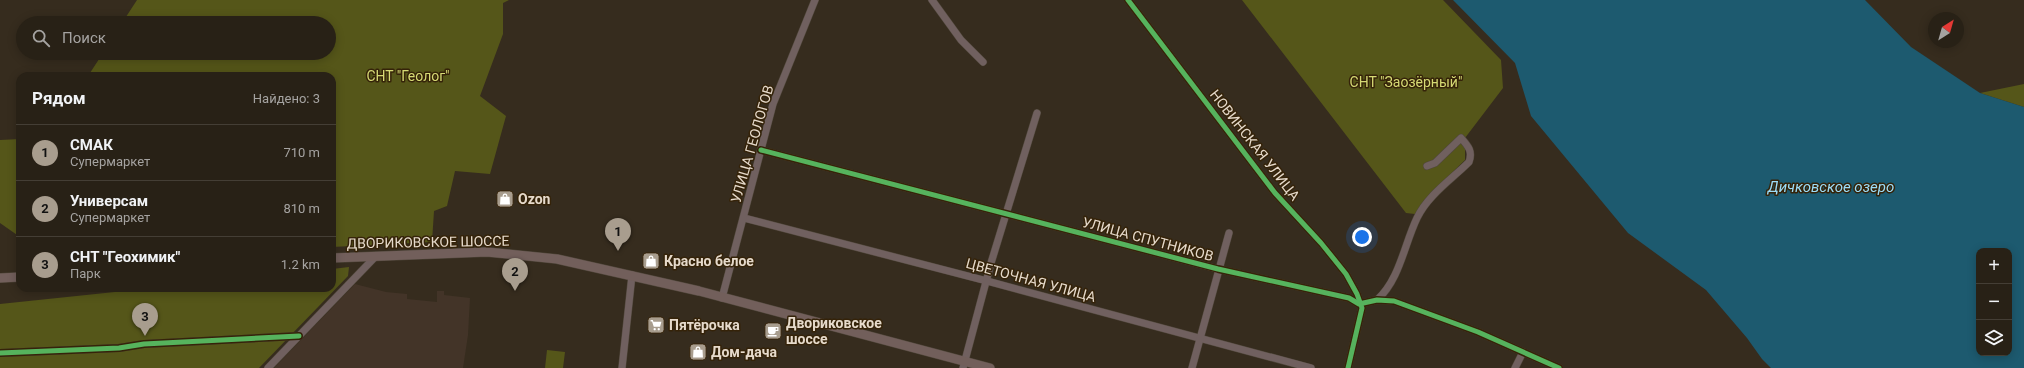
<!DOCTYPE html>
<html lang="ru">
<head>
<meta charset="utf-8">
<style>
  body { margin:0; font-family:Roboto,sans-serif; background:#342e23; color:#f1f3f6 }
  .controls { position:absolute; right:12px; bottom:12px; display:grid; overflow:hidden; border-radius:8px; box-shadow:0 2px 10px #0003 }
  .controls button { width:36px; height:36px; display:grid; place-items:center; padding:0; border:0; border-bottom:1px solid #443e35; background:#282116; color:#f1f3f6; font:20px sans-serif }
  .compass { position:absolute; left:1928px; top:12px; width:36px; height:36px; border-radius:50%; background:#282116; box-shadow:0 2px 10px #0003; rotate:37deg }
  .you { position:absolute; left:1362px; top:237px; width:14px; height:14px; margin:-10px; border:3px solid #fff; border-radius:50%; background:#1a73e8; box-shadow:0 0 0 6px #1a73e833 }
  .badge { display:grid; place-items:center; width:26px; height:26px; border-radius:50%; background:#a89d8e; color:#111; font-size:13px; font-weight:700 }
  .pin { position:absolute; translate:-50% -33px; filter:drop-shadow(0 1px 2px #0008) }
  .pin::after { content:''; position:absolute; top:21px; width:14px; height:12px; background:inherit; clip-path:polygon(0 0,100% 0,50% 100%) }
  .list { margin:0; padding:0; list-style:none }
  h2 { display:flex; justify-content:space-between; align-items:center; height:52px; margin:0; padding:0 16px; font-size:17px }
  h2 small { font-size:13px; font-weight:400; color:#a5a3a1 }
  .list li { display:grid; grid-template-columns:26px 1fr auto; gap:12px; align-items:center; box-sizing:border-box; height:56px; padding:0 16px; border-top:1px solid #443e35 }
  .list b { display:block; font-size:15px; white-space:nowrap }
  .list p { margin:0; font-size:13px; white-space:nowrap; color:#a5a3a1 }
  .list em { font-size:13px; font-style:normal; color:#a5a3a1 }
  .icon { flex:none; width:22px; height:22px; fill:none; stroke:currentColor; stroke-width:2; stroke-linecap:round; stroke-linejoin:round }
  .map { position:relative; flex:none; width:2024px; height:368px; overflow:hidden }
  .search { position:absolute; background:#282116; box-shadow:0 2px 10px #0003; left:16px; top:16px; width:320px; height:44px; display:flex; align-items:center; gap:10px; box-sizing:border-box; padding:0 14px; border-radius:22px; color:#a5a3a1; font-size:15px }
  .panel { position:absolute; background:#282116; box-shadow:0 2px 10px #0003; left:16px; top:72px; width:320px; height:220px; border-radius:12px }
  .map>svg:first-child { display:block }
</style>
</head>
<body>
<div class="map">
<svg width="2024" height="368" viewBox="0 0 2024 368">
  <rect width="100%" height="100%" fill="#362c1e"/>
  <path fill="#433428" d="M355 284 386 292 407 294V299L437 302V291H444V295L470 298 468 335 463 368H274Z"/>
  <g fill="#555619">
    <path d="M137 0H509L503 3V34L480 96 506 116 490 174 455 171 447 206 434 211 432 242 332 247V76H88L103 53H329V23H122Z"/>
    <path d="M1242 0H1443L1501 60 1503 88 1465 138V160L1430 194 1415 214 1406 213Z"/>
    <path d="M2024 84V107L1980 93Z"/>
    <path d="M20 139V237L0 223V140Z"/>
    <path d="M349 267 348 276 259 368H0V304L153 288H332V269Z"/>
    <path d="M547 350 565 352 563 368H545Z"/>
  </g>
  <path fill="#1d5a6f" fill-rule="evenodd" d="M1453 0H1865L1911 47 1980 93 2024 107V368H1771L1762 359 1747 338 1706 290 1628 233 1531 116 1515 63ZM1979 251H2009V353H1979Z"/>
  <g fill="none" stroke-linecap="round" stroke-linejoin="round">
    <g stroke="#50473b" stroke-width="8">
      <g id="minor">
        <path d="M932 0 961 40 983 62"/>
        <path d="M1128 0 1275 193 1321 243 1346 274 1357 294 1362 308 1348 368"/>
        <path d="M761 150 1218 269 1349 298 1359 304 1377 300 1394 301 1478 332 1559 368"/>
        <path d="M744 218 987 281 1311 368"/>
        <path d="M722 298 773 104 815 0"/>
        <path d="M1377 300C1400 279 1404 245 1417 218 1428 195 1452 179 1469 162 1473 151 1468 146 1461 138L1435 163 1427 166"/>
        <path d="M0 353 119 348 144 344 299 336"/>
        <path d="M268 368 376 256"/>
        <path d="M622 368 632 275"/>
        <path d="M963 368 991 263 1037 113"/>
        <path d="M1192 368 1229 233"/>
        <path d="M1515 368 1523 352"/>
      </g>
    </g>
    <g stroke="#50473b" stroke-width="10">
      <g id="major">
        <path d="M332 258 487 252 557 259 699 291 990 368"/>
        <path d="M0 278 20 277"/>
      </g>
    </g>
    <use href="#minor" stroke="#70605f" stroke-width="7"/>
    <use href="#major" stroke="#725f5b" stroke-width="9"/>
    <g stroke="#352309" stroke-width="8">
      <g id="cycleway">
        <path d="M1128 0 1275 193 1321 243 1346 274 1357 294 1362 308 1348 368"/>
        <path d="M761 150 1218 269 1349 298 1359 304 1377 300 1394 301 1478 332 1559 368"/>
        <path d="M0 353 119 348 144 344 299 336"/>
      </g>
    </g>
    <use href="#cycleway" stroke="#56b35d" stroke-width="5"/>
  </g>
  <defs>
    <g id="shop-square" transform="scale(0.9)"><rect x="-9" y="-9" width="18" height="18" rx="4" fill="#a89d8e" stroke="#352309"/><path d="M-5-2.5h2.3a2.7 3.5 0 0 1 5.4 0H5L5.5 6h-11ZM-1.5-2.5h3a1.5 2.3 0 0 0-3 0Z" fill="#fff"/></g>
    <g id="supermarket-square" transform="scale(0.9)"><rect x="-9" y="-9" width="18" height="18" rx="4" fill="#a89d8e" stroke="#352309"/><path d="M-6-5.5h2.5l.6 2H6L4.5 2H-2.5L-4.4-4H-6ZM-1.5 3.2a1.3 1.3 0 1 0 .1 0ZM3 3.2a1.3 1.3 0 1 0 .1 0Z" fill="#fff"/></g>
    <g id="cafe-square" transform="scale(0.9)"><rect x="-9" y="-9" width="18" height="18" rx="4" fill="#a89d8e" stroke="#352309"/><path d="M-5.5-4.5H6V0H3Q3 3.5 0 3.5H-2.5Q-5.5 3.5-5.5 0ZM3-3.2v2h1.7v-2ZM-6 4.5H4V6H-6Z" fill="#fff"/></g>
  </defs>
  <g fill-rule="evenodd">
    <use href="#shop-square" x="505" y="199"/>
    <use href="#shop-square" x="651" y="261"/>
    <use href="#supermarket-square" x="656" y="325"/>
    <use href="#cafe-square" x="773" y="331"/>
    <use href="#shop-square" x="698" y="352"/>
  </g>
  <g text-anchor="middle" stroke-width="3" stroke-linejoin="round" paint-order="stroke">
    <g font-size="14" fill="#d6da74" stroke="#352309">
      <text x="408" y="81">СНТ "Геолог"</text>
      <text x="1406" y="87">СНТ "Заозёрный"</text>
    </g>
    <g font-size="14" fill="#e6dacb" stroke="#352309">
      <text transform="translate(752 144) rotate(-74)" y="5">УЛИЦА ГЕОЛОГОВ</text>
      <text transform="translate(1255 145) rotate(52)" y="5">НОВИНСКАЯ УЛИЦА</text>
      <text transform="translate(1148 239) rotate(15)" y="5">УЛИЦА СПУТНИКОВ</text>
      <text transform="translate(428 242) rotate(-1)" y="5">ДВОРИКОВСКОЕ ШОССЕ</text>
      <text transform="translate(1031 280) rotate(15)" y="5">ЦВЕТОЧНАЯ УЛИЦА</text>
    </g>
    <g font-size="14" font-weight="bold" fill="#e6dacb" stroke="#352309" text-anchor="start">
      <text x="518" y="204">Ozon</text>
      <text x="664" y="266">Красно белое</text>
      <text x="786" y="328">Двориковское<tspan x="786" dy="16">шоссе</tspan></text>
      <text x="669" y="330">Пятёрочка</text>
      <text x="711" y="357">Дом-дача</text>
    </g>
    <g font-size="15" font-style="italic" fill="#9cdcf7" stroke="#352309">
      <text x="1831" y="192">Дичковское озеро</text>
    </g>
  </g>
</svg>
<div class="controls">
<button>+</button>
<button>−</button>
<button><svg class="icon" aria-label="layers" viewBox="0 0 24 24"><path d="M12 4l9 5-9 5-9-5zM3 14l9 5 9-5"/></svg></button>
</div>
<svg class="compass" viewBox="-18 -18 36 36"><path d="M0-13l5 13h-10z" fill="#e53935"/><path d="M0 13l5-13h-10z" fill="#a5a3a1"/></svg>
<div class="you"></div>
<div class="pin badge" style="left:618px;top:251px">1</div>
<div class="pin badge" style="left:515px;top:291px">2</div>
<div class="pin badge" style="left:145px;top:336px">3</div>
<div class="search"><svg class="icon" aria-label="search" viewBox="0 0 24 24"><circle cx="10" cy="10" r="6"/><path d="M15 15l6 6"/></svg>Поиск</div>
<section class="panel">
<h2>Рядом<small>Найдено: 3</small></h2>
<ul class="list">
<li><span class="badge">1</span><div><b>СМАК</b><p>Супермаркет</p></div><em>710 m</em></li>
<li><span class="badge">2</span><div><b>Универсам</b><p>Супермаркет</p></div><em>810 m</em></li>
<li><span class="badge">3</span><div><b>СНТ &quot;Геохимик&quot;</b><p>Парк</p></div><em>1.2 km</em></li>
</ul>
</section>
</div>
</body>
</html>
